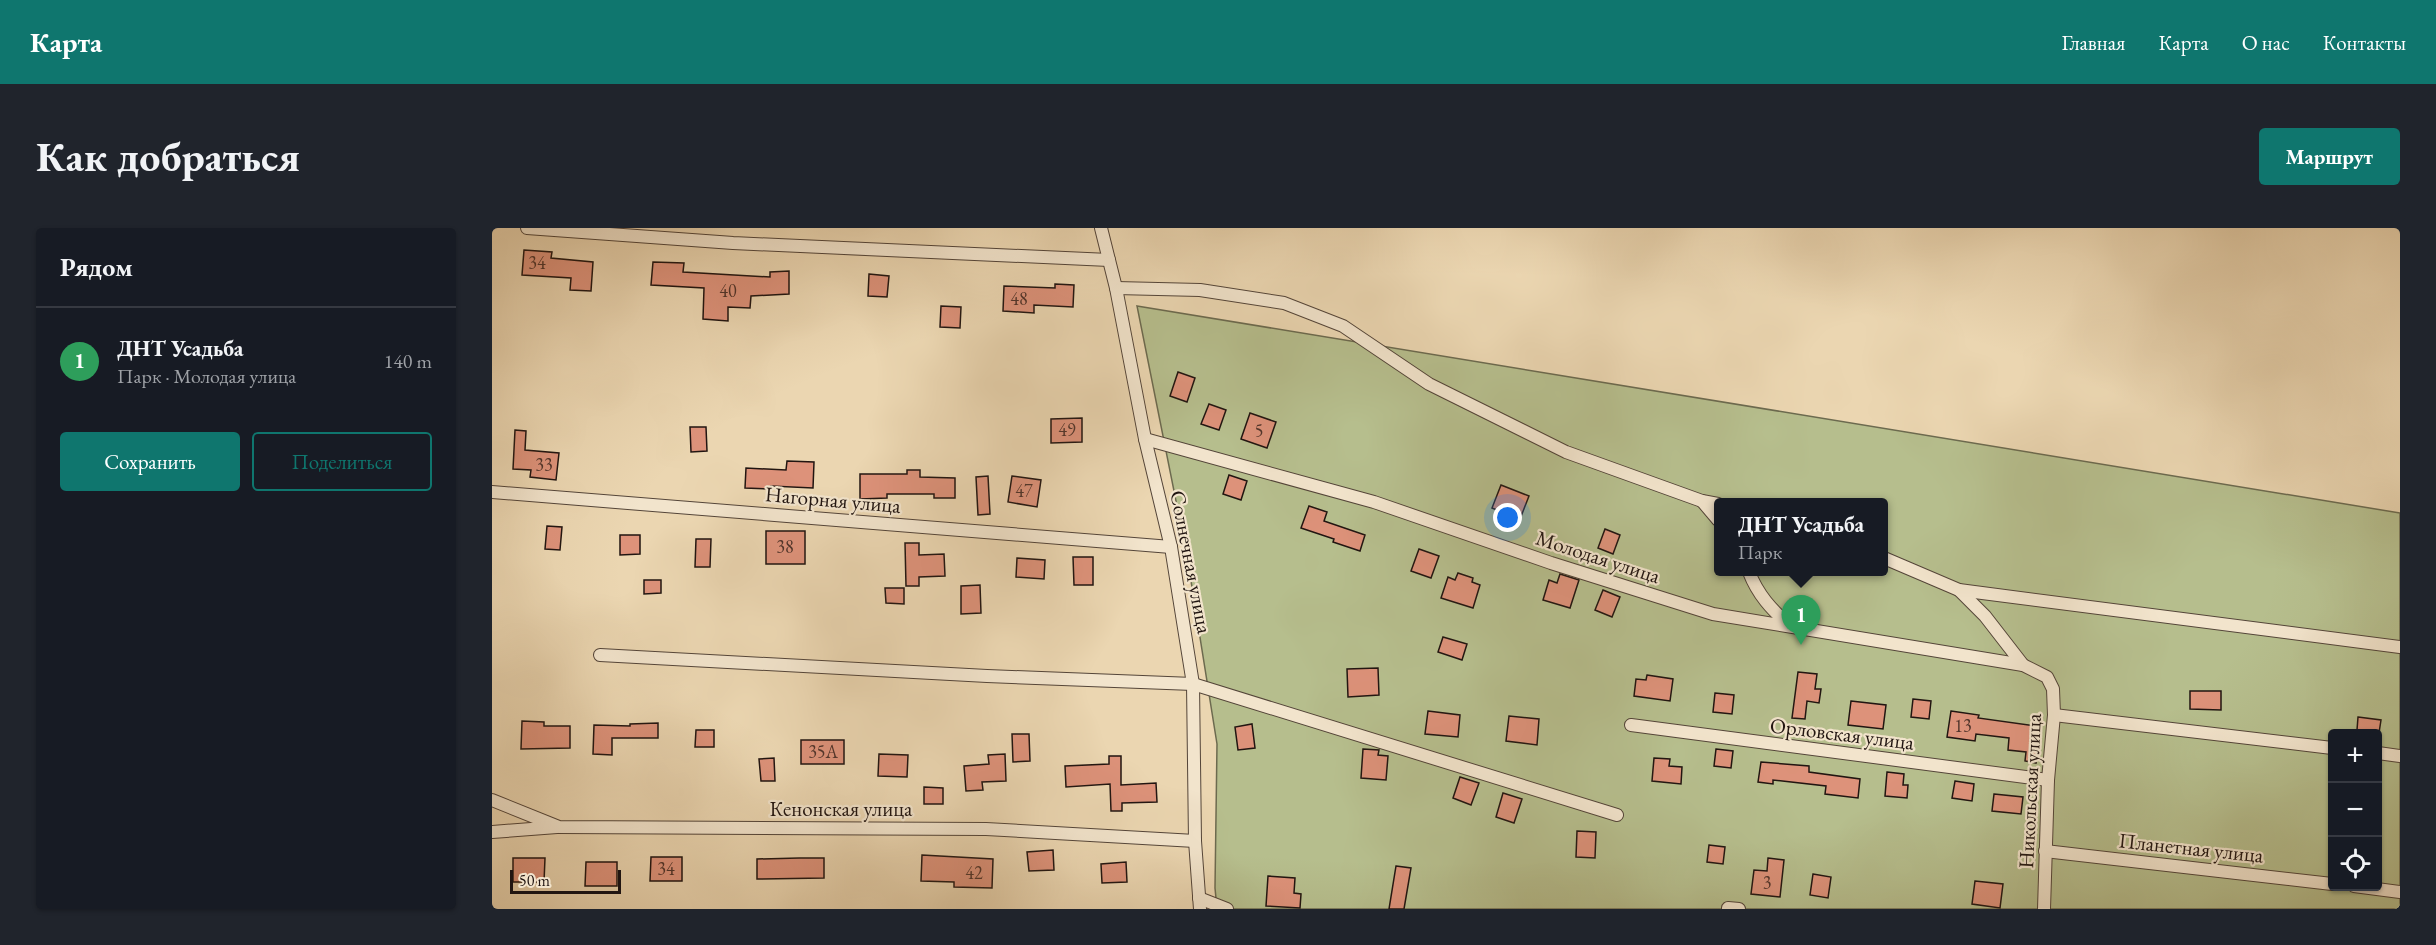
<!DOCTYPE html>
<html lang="ru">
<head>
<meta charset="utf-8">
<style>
  body { margin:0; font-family:"EB Garamond",serif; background:#20242c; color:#f1f3f6 }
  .controls { position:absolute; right:18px; bottom:18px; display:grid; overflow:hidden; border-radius:6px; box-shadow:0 2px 4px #0004 }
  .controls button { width:54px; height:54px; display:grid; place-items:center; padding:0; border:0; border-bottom:2px solid #363941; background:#171b24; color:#f1f3f6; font:30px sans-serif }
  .scale { position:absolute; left:18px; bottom:15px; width:111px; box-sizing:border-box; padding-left:6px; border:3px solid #211511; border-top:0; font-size:16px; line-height:21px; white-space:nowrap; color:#211511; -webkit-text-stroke:4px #f2e4cc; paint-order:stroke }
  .you { position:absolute; left:1016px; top:290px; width:21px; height:21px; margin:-15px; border:4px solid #fff; border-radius:50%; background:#1a73e8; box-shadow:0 0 0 9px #1a73e833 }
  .badge { display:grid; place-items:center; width:39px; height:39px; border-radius:50%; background:#0f766e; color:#fff; font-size:20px; font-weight:700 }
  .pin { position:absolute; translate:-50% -50px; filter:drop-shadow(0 2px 3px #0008) }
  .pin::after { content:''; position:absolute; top:32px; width:21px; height:18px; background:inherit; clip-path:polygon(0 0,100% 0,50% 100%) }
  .popup { position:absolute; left:1222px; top:270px; width:174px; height:78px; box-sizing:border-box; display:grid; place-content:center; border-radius:6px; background:#171b24; filter:drop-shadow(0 2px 4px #0005); font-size:20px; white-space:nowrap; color:#9ea1a6 }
  .popup b { font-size:22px; color:#f1f3f6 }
  .popup::after { content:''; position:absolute; left:50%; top:100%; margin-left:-12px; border:12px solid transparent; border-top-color:#171b24 }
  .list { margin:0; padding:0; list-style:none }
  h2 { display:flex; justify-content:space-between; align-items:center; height:78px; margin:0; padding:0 24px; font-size:26px }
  h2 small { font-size:20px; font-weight:400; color:#9ea1a6 }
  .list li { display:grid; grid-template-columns:39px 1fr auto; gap:18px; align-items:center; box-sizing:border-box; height:108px; padding:0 24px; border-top:2px solid #363941 }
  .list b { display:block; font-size:22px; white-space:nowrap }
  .list p { margin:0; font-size:20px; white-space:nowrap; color:#9ea1a6 }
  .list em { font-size:20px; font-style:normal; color:#9ea1a6 }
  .actions { display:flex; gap:12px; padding:18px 24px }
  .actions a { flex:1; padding:14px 0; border:2px solid #0f766e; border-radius:6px; text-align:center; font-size:21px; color:#0f766e }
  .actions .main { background:#0f766e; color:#fff }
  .icon { flex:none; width:33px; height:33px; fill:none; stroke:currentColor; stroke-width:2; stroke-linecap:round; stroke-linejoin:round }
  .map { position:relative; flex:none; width:1908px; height:681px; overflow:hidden; border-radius:6px }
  header { display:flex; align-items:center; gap:36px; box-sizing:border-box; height:84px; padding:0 30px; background:#0f766e; color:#fff }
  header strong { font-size:28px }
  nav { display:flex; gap:33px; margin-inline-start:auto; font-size:21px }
  .intro { display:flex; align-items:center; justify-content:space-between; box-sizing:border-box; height:144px; padding:0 36px }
  h1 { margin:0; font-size:42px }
  .button { padding:15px 27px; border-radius:6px; background:#0f766e; color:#fff; font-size:21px; font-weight:700 }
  main { display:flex; gap:36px; padding:0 36px }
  aside { flex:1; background:#171b24; border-radius:6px; box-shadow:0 2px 4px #0004 }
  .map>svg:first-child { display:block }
</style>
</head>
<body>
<header>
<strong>Карта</strong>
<nav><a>Главная</a><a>Карта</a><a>О нас</a><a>Контакты</a></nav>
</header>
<div class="intro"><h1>Как добраться</h1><a class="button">Маршрут</a></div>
<main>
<aside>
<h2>Рядом<small></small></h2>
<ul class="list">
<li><span class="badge" style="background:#2e9e5b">1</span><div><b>ДНТ Усадьба</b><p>Парк · Молодая улица</p></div><em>140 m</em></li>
</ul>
<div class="actions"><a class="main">Сохранить</a><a>Поделиться</a></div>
</aside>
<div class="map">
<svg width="1908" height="681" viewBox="0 0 1908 681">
  <rect width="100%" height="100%" fill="#ebd6b1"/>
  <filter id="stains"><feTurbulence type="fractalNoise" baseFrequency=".00333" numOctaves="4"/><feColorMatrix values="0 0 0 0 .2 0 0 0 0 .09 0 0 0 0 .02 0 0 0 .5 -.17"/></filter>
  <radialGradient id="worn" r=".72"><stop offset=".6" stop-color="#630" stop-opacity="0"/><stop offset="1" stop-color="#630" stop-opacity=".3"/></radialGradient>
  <path fill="#b6be8d" stroke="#6c6a4f" stroke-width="1.5" fill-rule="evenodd" d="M645 78 1908 285V681H725L723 660 725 516 695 328ZM1226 274H1392V344H1226ZM1840 506H1886V658H1840Z"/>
  <g fill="#dd927a" stroke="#211511" stroke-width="1.5">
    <path d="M32 22 60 24 59 30 101 34 99 63 78 62 79 50 30 47Z"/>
    <path d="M161 34 192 35 191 44 278 49V44L297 43V66L259 68 258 80 236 79V93L211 91 212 60 159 57Z"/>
    <path d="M377 46 397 48 395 69 376 68Z"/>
    <path d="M563 56 582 57 581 79 542 77V85L511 83 512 58 563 60Z"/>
    <path d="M449 78 469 79 468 100 448 99Z"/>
    <path d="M686 144 703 150 695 174 678 168Z"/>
    <path d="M717 176 734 182 727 202 709 196Z"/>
    <path d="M758 185 784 194 775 220 749 211Z"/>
    <path d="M590 190V214L559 215V191Z"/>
    <path d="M198 199H214L215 223 199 224Z"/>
    <path d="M23 202 34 203 33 222 67 225 64 252 38 249 39 242 21 241Z"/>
    <path d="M295 233 322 234 321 260 279 258V261L253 260 254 240 294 242Z"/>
    <path d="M415 242H428V249L463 250V270H442V266H395V270L368 271V246H415Z"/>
    <path d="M737 247 755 253 749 272 731 266Z"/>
    <path d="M496 248 498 286 486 287 484 249Z"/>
    <path d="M520 248 549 252 545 279 516 274Z"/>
    <path d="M1009 257 1037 268 1028 291 1000 280Z"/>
    <path d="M817 278 835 284 832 293 873 307 868 323 841 314 842 311 809 300Z"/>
    <path d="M55 298 70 299 68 322 53 321Z"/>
    <path d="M1113 301 1128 307 1121 326 1106 320Z"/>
    <rect x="274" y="303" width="39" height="33"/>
    <path d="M128 307H148V326L128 327Z"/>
    <path d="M204 311H219L218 339H203Z"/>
    <path d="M413 315H427V327L452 326 453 348 427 349V358H414Z"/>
    <path d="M927 321 947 328 939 350 919 343Z"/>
    <path d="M581 329H601V357H582Z"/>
    <path d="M525 330 553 332 552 351 524 349Z"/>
    <path d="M966 345 981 350 980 354 988 357 981 380 949 370 956 349 963 352Z"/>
    <path d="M1068 346 1087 352 1078 380 1051 372 1057 352 1065 355Z"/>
    <path d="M152 352H169V365L152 366Z"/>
    <path d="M488 357 489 385 469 386V358Z"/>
    <path d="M393 360H412V376L394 375Z"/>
    <path d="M1111 362 1128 369 1120 389 1103 382Z"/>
    <path d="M951 409 975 416 970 432 946 424Z"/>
    <path d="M886 440 887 467 856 469 855 441Z"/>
    <path d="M1306 444 1325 446 1323 461H1329L1327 475 1315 473 1313 491 1300 490Z"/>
    <path d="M1155 447 1181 451 1178 473 1142 468 1144 451 1154 452Z"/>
    <path d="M1698 463H1729V482L1698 481Z"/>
    <path d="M1223 465 1242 467 1240 486 1221 484Z"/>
    <path d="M1421 471 1439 473 1437 491 1419 489Z"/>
    <path d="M1359 473 1394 477 1391 501 1356 497Z"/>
    <path d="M936 483 968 487 966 509 933 506Z"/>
    <path d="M1459 483 1487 487 1486 490 1544 498 1543 512H1547L1544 535 1533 533 1534 524 1516 522 1517 510 1484 506 1483 513 1455 509Z"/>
    <path d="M1017 488 1047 491 1045 517 1014 513Z"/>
    <path d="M1866 489 1889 492 1887 505 1865 502Z"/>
    <path d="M30 493 52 494V498H78V520L29 521Z"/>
    <path d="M166 495V510H120V527L101 526 102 497 138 498V496Z"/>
    <path d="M760 496 763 520 746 522 743 499Z"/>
    <path d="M204 502H222V519H203Z"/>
    <path d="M520 506H537L538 533 521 534Z"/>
    <rect x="309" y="512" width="43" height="24"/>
    <path d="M871 521 887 522 886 527 896 528 894 552 869 550Z"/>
    <path d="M1224 521 1241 523 1239 540 1222 538Z"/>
    <path d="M387 526 416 527 415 549 386 548Z"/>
    <path d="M513 526 514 553 490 554 491 562 474 563 472 538 497 536 496 527Z"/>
    <path d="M617 528H629V557L664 555 665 574 630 575V583H619L618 556 574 559 573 538 617 536Z"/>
    <path d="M282 530 283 553H269L267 531Z"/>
    <path d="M1162 530 1178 531 1177 538 1190 539 1189 556 1160 553Z"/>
    <path d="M1269 534 1317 538V544L1368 551 1366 570 1333 566 1334 558 1281 552V556L1266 554Z"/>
    <path d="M1395 544 1412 546 1411 557H1416L1415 570 1393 568Z"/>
    <path d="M968 549 987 555 979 577 961 570Z"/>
    <path d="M1463 553 1482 556 1480 573 1460 570Z"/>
    <path d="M432 559 451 560V576H432Z"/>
    <path d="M1011 565 1030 571 1022 595 1004 589Z"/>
    <path d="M1502 566 1531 569 1529 586 1500 583Z"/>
    <path d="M1085 603 1104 604 1103 630 1084 629Z"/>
    <path d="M1217 617 1233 619 1231 636 1215 634Z"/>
    <path d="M561 622 562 642 537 643 535 624Z"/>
    <path d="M430 627 501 631 500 660 462 659V654L429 653Z"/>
    <path d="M159 629H190V653H158Z"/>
    <path d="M21 630H53L52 654H21Z"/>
    <path d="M307 630H332V650L265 651V631Z"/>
    <path d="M1276 630 1292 632 1288 669 1259 666 1262 642 1275 643Z"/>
    <path d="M94 634H125V658H93Z"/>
    <path d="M634 634 635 654 610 655 609 636Z"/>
    <path d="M904 638 919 640 912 681H897Z"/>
    <path d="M1321 646 1339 649 1336 670 1318 667Z"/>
    <path d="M776 648 803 650 802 665 809 666 808 680 774 678Z"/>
    <path d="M1483 653 1511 656 1508 680 1480 676Z"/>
  </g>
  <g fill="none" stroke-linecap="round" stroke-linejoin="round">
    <g stroke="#544539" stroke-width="14">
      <g id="minor">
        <path d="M35 0 241 15 617 32"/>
        <path d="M609 0 624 60 653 211 679 319 701 456 703 613 708 681"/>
        <path d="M624 60 708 62 792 75 851 98 937 156 1074 224 1210 273 1226 276"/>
        <path d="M653 211 882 274 1059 335 1221 386 1531 437 1555 449 1561 461 1562 487 1556 552 1552 681"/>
        <path d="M0 264 679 319"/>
        <path d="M1210 273 1226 292"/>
        <path d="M1392 330 1467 362 1908 419"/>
        <path d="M1257 344C1266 367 1279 381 1298 398"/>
        <path d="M1467 362 1493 388 1531 437"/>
        <path d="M108 427 495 448 701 456 1125 587"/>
        <path d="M1562 487 1840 520"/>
        <path d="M1139 497 1556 552"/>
        <path d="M1886 525 1908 528"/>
        <path d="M0 572 67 599 494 601 703 613"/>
        <path d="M0 604 65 599"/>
        <path d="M1553 623 1840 656"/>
        <path d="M1862 658 1908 664"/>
        <path d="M707 670 735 681"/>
        <path d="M1236 680 1247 681"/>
      </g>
    </g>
    <use href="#minor" stroke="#f2e4cc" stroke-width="12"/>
  </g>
  <g text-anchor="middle" stroke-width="4.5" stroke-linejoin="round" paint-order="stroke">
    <g font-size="18" fill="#50342b">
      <text x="45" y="41">34</text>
      <text x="236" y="69">40</text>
      <text x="527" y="77">48</text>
      <text x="575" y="208">49</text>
      <text x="767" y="209">5</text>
      <text x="52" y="243">33</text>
      <text x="532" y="269">47</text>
      <text x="293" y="325">38</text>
      <text x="1471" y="504">13</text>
      <text x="331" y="530">35А</text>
      <text x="174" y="647">34</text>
      <text x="482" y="651">42</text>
      <text x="1275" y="661">3</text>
    </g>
    <g font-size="21" fill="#211511" stroke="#f2e4cc">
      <text transform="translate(341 272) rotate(5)" y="7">Нагорная улица</text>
      <text transform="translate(1106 329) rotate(18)" y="7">Молодая улица</text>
      <text transform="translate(699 334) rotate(79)" y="7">Солнечная улица</text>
      <text transform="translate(1350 506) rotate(7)" y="7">Орловская улица</text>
      <text transform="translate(1538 563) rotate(-87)" y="7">Никольская улица</text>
      <text x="349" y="588">Кенонская улица</text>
      <text transform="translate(1699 620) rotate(6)" y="7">Планетная улица</text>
    </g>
  </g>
  <rect width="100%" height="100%" filter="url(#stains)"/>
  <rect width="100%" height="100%" fill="url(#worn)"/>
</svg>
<div class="controls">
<button>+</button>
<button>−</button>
<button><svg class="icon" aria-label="locate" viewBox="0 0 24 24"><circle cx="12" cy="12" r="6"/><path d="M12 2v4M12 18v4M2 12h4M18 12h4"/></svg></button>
</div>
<div class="scale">50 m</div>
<div class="you"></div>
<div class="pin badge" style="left:1309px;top:417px;background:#2e9e5b">1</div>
<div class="popup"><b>ДНТ Усадьба</b>Парк</div>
</div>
</main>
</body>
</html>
